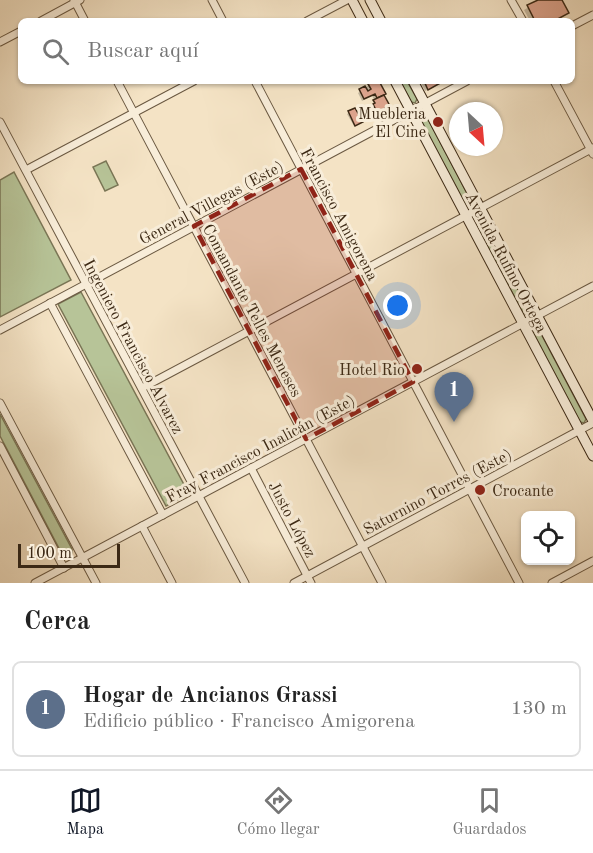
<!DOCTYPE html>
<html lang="es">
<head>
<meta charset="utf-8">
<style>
  body { margin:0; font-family:"Old Standard TT",serif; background:#f2f2f2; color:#222 }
  .controls { position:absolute; right:18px; bottom:18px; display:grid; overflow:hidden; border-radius:9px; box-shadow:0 2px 4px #0004 }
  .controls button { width:54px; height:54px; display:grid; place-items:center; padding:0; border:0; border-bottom:2px solid #e0e0e0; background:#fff; color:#222; font:30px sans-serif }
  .compass { position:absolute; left:449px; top:102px; width:54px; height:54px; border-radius:50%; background:#fff; box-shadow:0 2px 4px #0004; rotate:154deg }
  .scale { position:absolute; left:18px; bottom:15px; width:102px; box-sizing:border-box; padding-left:6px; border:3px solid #3c2915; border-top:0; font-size:16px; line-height:21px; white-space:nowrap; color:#3c2915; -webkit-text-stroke:4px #f8edd9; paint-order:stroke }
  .you { position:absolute; left:398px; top:306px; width:21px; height:21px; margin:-15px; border:4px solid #fff; border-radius:50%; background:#1a73e8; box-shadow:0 0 0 9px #1a73e833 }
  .badge { display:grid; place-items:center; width:39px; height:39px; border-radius:50%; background:#111827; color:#fff; font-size:20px; font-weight:700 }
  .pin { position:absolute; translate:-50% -50px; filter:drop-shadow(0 2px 3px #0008) }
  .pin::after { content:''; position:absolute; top:32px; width:21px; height:18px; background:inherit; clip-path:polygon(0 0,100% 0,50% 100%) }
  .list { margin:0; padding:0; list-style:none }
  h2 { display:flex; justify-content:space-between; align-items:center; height:78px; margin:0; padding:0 24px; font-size:26px }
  h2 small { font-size:20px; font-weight:400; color:#767676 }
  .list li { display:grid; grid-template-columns:39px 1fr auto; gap:18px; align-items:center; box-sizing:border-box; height:96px; margin:0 12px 12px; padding:0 12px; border:2px solid #e0e0e0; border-radius:9px }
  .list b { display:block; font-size:22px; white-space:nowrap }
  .list p { margin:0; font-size:20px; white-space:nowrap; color:#767676 }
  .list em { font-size:20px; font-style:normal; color:#767676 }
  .icon { flex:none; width:33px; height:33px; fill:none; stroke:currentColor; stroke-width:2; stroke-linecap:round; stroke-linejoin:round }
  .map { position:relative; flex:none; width:593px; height:583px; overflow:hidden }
  .search { position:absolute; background:#fff; box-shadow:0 2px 4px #0004; left:18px; right:18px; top:18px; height:66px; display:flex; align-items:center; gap:15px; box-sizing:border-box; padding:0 21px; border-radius:9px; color:#767676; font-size:22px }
  .sheet { height:186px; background:#fff }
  nav { display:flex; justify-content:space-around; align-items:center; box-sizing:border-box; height:84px; border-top:2px solid #e0e0e0; background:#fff; font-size:16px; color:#767676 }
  nav a { display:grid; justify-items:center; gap:3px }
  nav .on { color:#111827 }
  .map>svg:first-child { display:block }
</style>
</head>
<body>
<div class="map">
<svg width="593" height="583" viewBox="0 0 593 583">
  <rect width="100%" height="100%" fill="#f4e3c5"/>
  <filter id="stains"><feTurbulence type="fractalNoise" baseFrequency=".00333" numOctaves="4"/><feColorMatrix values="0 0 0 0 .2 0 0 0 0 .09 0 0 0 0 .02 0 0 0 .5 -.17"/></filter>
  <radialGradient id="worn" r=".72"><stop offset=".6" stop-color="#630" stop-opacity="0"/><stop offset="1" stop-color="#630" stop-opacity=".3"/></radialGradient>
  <g fill="#b7c498" stroke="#7a7656" stroke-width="1.5">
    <path d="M400 81H407L417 99 415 103 411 102Z"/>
    <path d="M421 113 426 115 472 203 471 208 466 206 419 118Z"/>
    <path d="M106 161 118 185 105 191 93 167Z"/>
    <path d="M14 172 71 280 0 317V180Z"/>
    <path d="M477 220 482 222 529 310 527 315 523 313 476 225Z"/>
    <path d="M81 292 189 494 166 506 58 304Z"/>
    <path d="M535 329 539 330 586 419 584 423 580 422 533 333Z"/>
    <path d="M0 414 72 549V553L69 556H65L62 554 0 436Z"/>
  </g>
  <g fill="#0003">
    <path d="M541 0H561L567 13 555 21H530L524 10Z"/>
    <path d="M420 81H444L425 91Z"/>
    <path d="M369 85 382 95 388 106 375 113 372 107 375 101 372 96 362 101 358 93Z"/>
    <path d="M354 110 359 123 354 126 347 114Z"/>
  </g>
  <g fill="#dca38c" stroke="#3c2915" stroke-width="1.5">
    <path d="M538 0H562L569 13 554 21H535L527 5Z"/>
    <path d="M375 81H379L386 94 377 98 375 94 364 99 359 89 365 86 368 91 371 89 368 84Z"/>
    <path d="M424 81H444L428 90Z"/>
    <path d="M384 95 390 106 377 112 373 104 375 103 373 100Z"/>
    <path d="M355 108 363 122 355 126 348 111Z"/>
  </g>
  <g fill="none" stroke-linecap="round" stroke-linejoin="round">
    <g stroke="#6a5841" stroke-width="9">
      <g id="minor">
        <path d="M74 0 85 21"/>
        <path d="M212 0 223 21"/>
        <path d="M511 0 523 21"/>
        <path d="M41 21 80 0"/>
        <path d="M307 21 347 0"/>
        <path d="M572 26 593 15"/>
        <path d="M0 42 21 31"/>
        <path d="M117 81 382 583"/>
        <path d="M255 81 519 583"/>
        <path d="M554 81 593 154"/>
        <path d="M0 122 245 583"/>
        <path d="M26 170 194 81"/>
        <path d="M50 303 163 515"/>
        <path d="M0 330 467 81"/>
        <path d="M142 388 593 148"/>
        <path d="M0 403 96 583"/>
        <path d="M0 446 64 568"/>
        <path d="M251 468 311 583"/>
        <path d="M142 526 172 583"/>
        <path d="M35 583 593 286"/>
        <path d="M294 583 593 423"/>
        <path d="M552 583 593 561"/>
      </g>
    </g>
    <g stroke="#3c2915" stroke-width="11">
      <g id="secondary">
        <path d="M352 0 363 21"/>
        <path d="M370 0 381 21"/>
        <path d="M395 81 593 456"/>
        <path d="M413 81 593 421"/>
      </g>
    </g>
    <use href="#minor" stroke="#f8edd9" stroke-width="7"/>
    <use href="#secondary" stroke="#f8edd9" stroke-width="9"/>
  </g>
  <path fill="#8f2418" fill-opacity="0.2" stroke="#8f2418" stroke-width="4.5" stroke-dasharray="12 8" stroke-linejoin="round" d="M301 169 413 382 306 439 194 226Z"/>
  <g fill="#8f2418" stroke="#f8edd9" stroke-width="2">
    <circle cx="438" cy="122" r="6"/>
    <circle cx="417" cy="369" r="6"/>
    <circle cx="480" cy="490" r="6"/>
  </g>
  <g text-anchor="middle" stroke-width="6" stroke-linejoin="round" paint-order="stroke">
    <g font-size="16" fill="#3c2915" stroke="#f8edd9" text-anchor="end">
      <text x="426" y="119">Muebleria<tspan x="426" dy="18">El Cine</tspan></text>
      <text x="405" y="375">Hotel Rio</text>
      <text x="492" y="496" text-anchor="start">Crocante</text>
    </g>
    <g font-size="16" fill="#3c2915" stroke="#f8edd9">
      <text transform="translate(211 202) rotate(-28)" y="6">General Villegas (Este)</text>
      <text transform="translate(340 214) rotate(62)" y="6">Francisco Amigorena</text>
      <text transform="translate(507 262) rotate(62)" y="6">Avenida Rufino Ortega</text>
      <text transform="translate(253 310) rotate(62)" y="6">Comandante Telles Meneses</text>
      <text transform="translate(134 346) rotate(62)" y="6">Ingeniero Francisco Alvarez</text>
      <text transform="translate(260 448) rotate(-28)" y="6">Fray Francisco Inalicán (Este)</text>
      <text transform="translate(437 491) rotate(-28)" y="6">Saturnino Torres (Este)</text>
      <text transform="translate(293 519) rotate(62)" y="6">Justo López</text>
    </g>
  </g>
  <rect width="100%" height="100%" filter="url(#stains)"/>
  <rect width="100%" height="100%" fill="url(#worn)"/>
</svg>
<div class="controls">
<button><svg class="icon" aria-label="locate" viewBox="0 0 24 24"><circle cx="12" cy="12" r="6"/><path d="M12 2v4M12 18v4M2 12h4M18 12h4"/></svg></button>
</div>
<svg class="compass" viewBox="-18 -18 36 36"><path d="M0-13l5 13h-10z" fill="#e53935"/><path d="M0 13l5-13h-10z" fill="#767676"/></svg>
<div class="scale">100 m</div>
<div class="you"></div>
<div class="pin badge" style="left:454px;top:422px;background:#5c6f8a">1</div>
<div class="search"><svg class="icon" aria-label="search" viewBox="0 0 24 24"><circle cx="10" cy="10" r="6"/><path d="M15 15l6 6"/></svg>Buscar aquí</div>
</div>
<section class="sheet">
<h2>Cerca<small></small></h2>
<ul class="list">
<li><span class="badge" style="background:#5c6f8a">1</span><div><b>Hogar de Ancianos Grassi</b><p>Edificio público · Francisco Amigorena</p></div><em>130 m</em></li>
</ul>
</section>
<nav>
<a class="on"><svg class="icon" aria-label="map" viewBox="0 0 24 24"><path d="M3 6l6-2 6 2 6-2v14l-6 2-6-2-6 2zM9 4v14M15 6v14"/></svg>Mapa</a>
<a><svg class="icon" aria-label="directions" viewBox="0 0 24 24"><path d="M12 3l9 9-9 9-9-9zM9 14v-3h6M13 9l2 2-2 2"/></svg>Cómo llegar</a>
<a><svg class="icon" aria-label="saved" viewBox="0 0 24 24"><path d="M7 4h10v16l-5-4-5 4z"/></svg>Guardados</a>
</nav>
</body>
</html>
